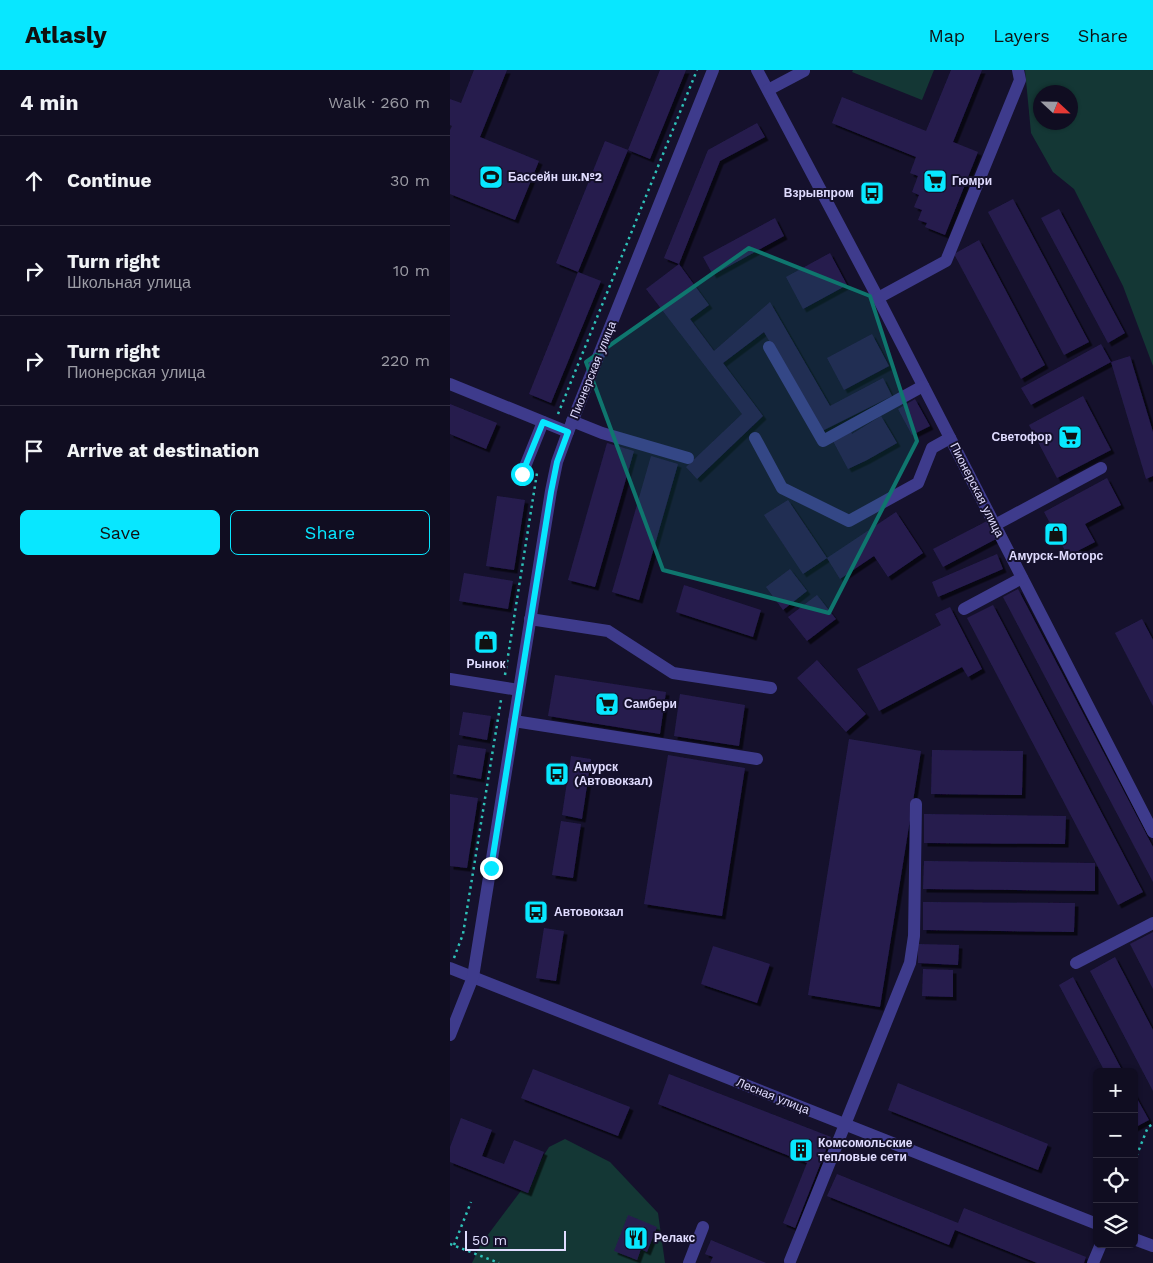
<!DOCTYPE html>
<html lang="en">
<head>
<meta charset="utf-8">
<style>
  body { margin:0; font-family:"Work Sans",sans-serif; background:#19162a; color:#f1f3f6 }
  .controls { position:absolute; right:15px; bottom:15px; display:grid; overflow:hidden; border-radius:8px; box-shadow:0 1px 4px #0004 }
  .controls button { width:45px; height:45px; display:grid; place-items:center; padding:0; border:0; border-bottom:1px solid #302d3f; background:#100d21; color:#f1f3f6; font:25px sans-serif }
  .compass { position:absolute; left:583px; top:15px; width:45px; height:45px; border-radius:50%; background:#100d21; box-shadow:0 1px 4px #0004; rotate:112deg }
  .scale { position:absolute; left:15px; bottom:12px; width:101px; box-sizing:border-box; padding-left:5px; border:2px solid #e0dcff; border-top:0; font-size:14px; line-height:18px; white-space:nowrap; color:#e0dcff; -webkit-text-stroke:4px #15112c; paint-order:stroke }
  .stop { position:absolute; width:15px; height:15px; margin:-11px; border:4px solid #08e7ff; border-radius:50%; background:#fff }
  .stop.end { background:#08e7ff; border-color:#fff; box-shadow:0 1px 5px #0008 }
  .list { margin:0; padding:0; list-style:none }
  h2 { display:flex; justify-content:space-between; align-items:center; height:65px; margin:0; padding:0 20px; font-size:21px }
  h2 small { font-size:16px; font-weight:400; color:#9c9ca5 }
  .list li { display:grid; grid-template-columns:32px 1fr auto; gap:15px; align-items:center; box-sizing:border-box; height:90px; padding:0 20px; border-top:1px solid #302d3f }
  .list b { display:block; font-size:19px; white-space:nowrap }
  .list p { margin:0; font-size:16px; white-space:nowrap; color:#9c9ca5 }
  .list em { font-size:16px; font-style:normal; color:#9c9ca5 }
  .actions { display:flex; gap:10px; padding:15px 20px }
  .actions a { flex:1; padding:11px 0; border:1px solid #08e7ff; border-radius:8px; text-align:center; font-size:18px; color:#08e7ff }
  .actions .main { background:#08e7ff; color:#111 }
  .icon { flex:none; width:28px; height:28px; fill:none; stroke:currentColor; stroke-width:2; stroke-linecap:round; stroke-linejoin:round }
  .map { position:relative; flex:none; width:703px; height:1193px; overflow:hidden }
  header { display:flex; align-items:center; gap:30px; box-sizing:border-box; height:70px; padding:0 25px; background:#08e7ff; color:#111 }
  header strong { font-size:24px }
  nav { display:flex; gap:28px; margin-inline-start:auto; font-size:18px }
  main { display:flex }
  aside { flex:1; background:#100d21 }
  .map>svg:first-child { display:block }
</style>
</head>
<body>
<header>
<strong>Atlasly</strong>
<nav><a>Map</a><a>Layers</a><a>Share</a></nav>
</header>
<main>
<aside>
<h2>4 min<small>Walk · 260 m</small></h2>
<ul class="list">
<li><svg class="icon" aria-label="ahead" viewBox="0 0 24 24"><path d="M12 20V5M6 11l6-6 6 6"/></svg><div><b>Continue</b></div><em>30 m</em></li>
<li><svg class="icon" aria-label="right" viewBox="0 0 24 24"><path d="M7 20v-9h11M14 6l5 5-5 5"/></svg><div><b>Turn right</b><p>Школьная улица</p></div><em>10 m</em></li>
<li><svg class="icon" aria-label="right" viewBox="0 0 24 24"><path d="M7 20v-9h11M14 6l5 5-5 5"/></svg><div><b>Turn right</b><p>Пионерская улица</p></div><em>220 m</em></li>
<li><svg class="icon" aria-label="arrive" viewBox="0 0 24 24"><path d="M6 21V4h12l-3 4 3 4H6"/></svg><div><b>Arrive at destination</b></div></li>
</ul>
<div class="actions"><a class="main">Save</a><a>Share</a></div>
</aside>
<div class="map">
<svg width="703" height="1193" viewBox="0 0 703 1193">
  <defs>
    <filter id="shadow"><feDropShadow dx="3.5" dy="3.5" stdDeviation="0" flood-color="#0009"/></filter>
  </defs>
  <rect width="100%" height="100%" fill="#15112c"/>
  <g fill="#143735" fill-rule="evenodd">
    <path d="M403 0H484L472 30 402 2Z"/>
    <path d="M575 0H703V296L673 216 624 119 603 102 581 63ZM590 22H620V52H590Z"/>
    <path d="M115 1069 160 1092 208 1143 215 1193H22L31 1174 76 1114 99 1077Z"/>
  </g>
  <g fill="#261c4e" filter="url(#shadow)">
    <path d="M24 0H57L30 67 89 91 65 150 0 124V60L2 56 0 55V29L11 33Z"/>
    <path d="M210 0H236L200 89 178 80 128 202 106 193 155 71 178 80Z"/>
    <path d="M501 0H532L503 72 528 82 495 165 475 157 477 153 468 150 472 140 464 137 469 125 462 122 468 106 460 103 466 87 382 53 392 27 476 61Z"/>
    <path d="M307 53 315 67 270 91 229 194 259 235 240 249 264 281 320 232 380 336 433 308 442 326 372 361 314 262 273 293 313 346 247 409 236 397 292 344 196 219 229 194 214 188 258 80Z"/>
    <path d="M563 129 639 272 614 285 538 142Z"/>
    <path d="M609 139 675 263 658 273 591 148Z"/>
    <path d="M325 148 334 166 263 205 253 187Z"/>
    <path d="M529 170 595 295 571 309 504 184Z"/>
    <path d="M380 183 397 215 353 239 336 207Z"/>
    <path d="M128 202 151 211 101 333 79 324Z"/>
    <path d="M422 264 439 296 394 320 377 288Z"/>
    <path d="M651 274 661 292 581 335 571 318Z"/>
    <path d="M680 286 703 362V406L696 409 661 292Z"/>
    <path d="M633 326 661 380 607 408 579 355Z"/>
    <path d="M465 329 480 356 462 365 448 339Z"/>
    <path d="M0 334 47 353 36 379 0 364Z"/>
    <path d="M431 346 447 373 417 390 398 399 383 371 401 361 402 364Z"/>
    <path d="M157 373 184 381 145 517 118 510Z"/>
    <path d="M201 386 228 394 189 530 162 522Z"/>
    <path d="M657 408 671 435 635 454 645 472 618 486 594 442Z"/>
    <path d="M47 426 75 430 64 500 36 496Z"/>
    <path d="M338 430 377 488 353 504 314 445Z"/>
    <path d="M446 442 473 483 438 507 424 486 390 509 377 488Z"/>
    <path d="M537 451 546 469 493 497 483 479Z"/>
    <path d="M547 484 553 499 488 527 482 512Z"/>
    <path d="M340 499 357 521 333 540 316 517Z"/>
    <path d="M14 503 63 511 58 539 9 531Z"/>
    <path d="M234 515 311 540 303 567 226 542Z"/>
    <path d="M568 519 703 777V812L553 527Z"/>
    <path d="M367 525 386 549 357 571 338 547Z"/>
    <path d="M543 535 693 822 668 835 517 548Z"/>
    <path d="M500 537 532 599 518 607 512 597 429 641 407 599 491 555 485 544Z"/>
    <path d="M692 549 703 570V636L665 563Z"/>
    <path d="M367 590 416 644 396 662 347 608Z"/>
    <path d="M105 605 216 622 210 664 98 646Z"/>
    <path d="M230 624 295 635 289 676 224 666Z"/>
    <path d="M13 642 41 646 37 670 9 665Z"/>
    <path d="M399 669 471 681 430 937 358 925Z"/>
    <path d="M8 675 36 679 31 709 3 704Z"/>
    <path d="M482 680 573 681 572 725 481 724Z"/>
    <path d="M218 685 295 698 272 846 194 834Z"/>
    <path d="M121 686 141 689 132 749 112 745Z"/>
    <path d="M0 724 28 728 17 798 0 796Z"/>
    <path d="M474 744 616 746 615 774 474 773Z"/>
    <path d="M111 751 131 754 123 808 102 805Z"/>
    <path d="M474 791 645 793V821L473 819Z"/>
    <path d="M473 832 625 833 624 862 473 860Z"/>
    <path d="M94 858 114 861 106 911 86 908Z"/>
    <path d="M703 862V919L680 874Z"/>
    <path d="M468 874 509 875 508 895 468 893Z"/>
    <path d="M263 876 320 894 307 933 251 914Z"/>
    <path d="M665 887 703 960V1021L640 901Z"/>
    <path d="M473 899 503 900V927L472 926Z"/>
    <path d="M623 907 673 1002H655L609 915Z"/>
    <path d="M83 999 180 1037 168 1066 71 1028Z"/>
    <path d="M219 1004 381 1067 345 1158 333 1153 357 1093 208 1034Z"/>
    <path d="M448 1013 598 1074 588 1100 438 1040Z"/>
    <path d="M684 1023 699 1050 684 1058Z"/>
    <path d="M11 1048 42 1060 32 1086 54 1094 64 1070 94 1082 78 1123 0 1092V1077Z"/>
    <path d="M387 1104 508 1153 514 1138 636 1187 634 1193H587L505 1160 499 1175 377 1126Z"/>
    <path d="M178 1145 207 1157 197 1182 191 1179 187 1190 164 1181Z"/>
    <path d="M261 1170 316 1193H260L263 1187 255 1184Z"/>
  </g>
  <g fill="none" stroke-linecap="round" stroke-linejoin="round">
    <g stroke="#2ec1b8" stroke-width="2.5" stroke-dasharray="2.5 4" stroke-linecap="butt">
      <path d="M108 344 247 0"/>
      <path d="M55 605 87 403"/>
      <path d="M4 888 13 864 51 630"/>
      <path d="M684 1092 698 1057 703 1054"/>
      <path d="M0 1174 49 1193"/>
      <path d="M4 1175 21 1132"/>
    </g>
    <g stroke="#3e3b8c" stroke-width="12">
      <path d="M307 0 428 228 703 762"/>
      <path d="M318 20 354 1"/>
      <path d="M428 228 496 191 570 10 568 0"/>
      <path d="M319 277 373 371 473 316"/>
      <path d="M0 314 118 362"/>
      <path d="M122 351 152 363 238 388"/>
      <path d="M305 368 332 418 399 451 468 413 482 378 500 368"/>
      <path d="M72 404 93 352"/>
      <path d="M545 455 651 398"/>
      <path d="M514 539 572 508"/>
      <path d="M80 549 158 561 223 603 321 618"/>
      <path d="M0 609 69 620"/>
      <path d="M64 651 307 689"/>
      <path d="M626 893 703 853"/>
      <path d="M0 898 647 1154"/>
      <path d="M0 965 23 907 101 421 107 392 118 362 263 0"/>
      <path d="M684 1169 703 1176"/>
      <path d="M340 1191 460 893 464 866 466 734"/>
      <path d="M239 1193 253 1157"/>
      <path d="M643 1193 651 1174"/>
    </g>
  </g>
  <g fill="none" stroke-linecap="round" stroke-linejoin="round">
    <path stroke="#08e7ff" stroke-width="6" d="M41 798 101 422 107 392 118 362 93 352 72 404"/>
  </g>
  <path fill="#0f766e" fill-opacity="0.2" stroke="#0f766e" stroke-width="4" stroke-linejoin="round" d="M299 178 420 226 467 371 379 543 213 500 136 292Z"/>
  <defs>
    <g id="stadium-square" transform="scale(1.25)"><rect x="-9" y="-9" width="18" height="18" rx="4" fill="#08e7ff" stroke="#15112c"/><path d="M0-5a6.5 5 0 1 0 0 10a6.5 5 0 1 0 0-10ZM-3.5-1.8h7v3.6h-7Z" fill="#111"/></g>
    <g id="supermarket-square" transform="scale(1.25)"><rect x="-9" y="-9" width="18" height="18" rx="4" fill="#08e7ff" stroke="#15112c"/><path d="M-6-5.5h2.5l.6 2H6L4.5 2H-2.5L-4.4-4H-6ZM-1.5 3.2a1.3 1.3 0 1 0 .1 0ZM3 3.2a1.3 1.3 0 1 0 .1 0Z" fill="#111"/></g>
    <g id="bus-square" transform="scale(1.25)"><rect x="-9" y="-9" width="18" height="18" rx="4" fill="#08e7ff" stroke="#15112c"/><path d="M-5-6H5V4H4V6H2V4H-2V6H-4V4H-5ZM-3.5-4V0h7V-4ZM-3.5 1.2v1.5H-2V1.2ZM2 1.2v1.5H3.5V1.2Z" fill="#111"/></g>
    <g id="shop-square" transform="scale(1.25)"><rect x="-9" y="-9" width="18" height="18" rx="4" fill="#08e7ff" stroke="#15112c"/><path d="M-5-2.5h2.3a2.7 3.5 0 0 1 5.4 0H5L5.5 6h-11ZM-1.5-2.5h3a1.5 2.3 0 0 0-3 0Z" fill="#111"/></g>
    <g id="building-square" transform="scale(1.25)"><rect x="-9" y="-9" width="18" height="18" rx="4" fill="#08e7ff" stroke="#15112c"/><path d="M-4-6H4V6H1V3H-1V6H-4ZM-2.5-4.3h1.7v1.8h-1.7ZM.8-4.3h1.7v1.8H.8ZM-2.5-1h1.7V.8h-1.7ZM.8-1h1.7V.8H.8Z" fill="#111"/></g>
    <g id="restaurant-square" transform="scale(1.25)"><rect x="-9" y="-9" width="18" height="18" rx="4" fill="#08e7ff" stroke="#15112c"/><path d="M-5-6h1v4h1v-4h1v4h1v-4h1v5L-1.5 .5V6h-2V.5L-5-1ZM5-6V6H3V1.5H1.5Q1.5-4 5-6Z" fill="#111"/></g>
  </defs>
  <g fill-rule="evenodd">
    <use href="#stadium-square" x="41" y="107"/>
    <use href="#supermarket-square" x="485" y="111"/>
    <use href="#bus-square" x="422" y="123"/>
    <use href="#supermarket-square" x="620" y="367"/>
    <use href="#shop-square" x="606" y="464"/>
    <use href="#shop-square" x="36" y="572"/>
    <use href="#supermarket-square" x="157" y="634"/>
    <use href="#bus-square" x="107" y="704"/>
    <use href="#bus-square" x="86" y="842"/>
    <use href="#building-square" x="351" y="1080"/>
    <use href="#restaurant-square" x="186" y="1168"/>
  </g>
  <g text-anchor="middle" stroke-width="4" stroke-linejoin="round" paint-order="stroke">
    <g font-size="12" font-weight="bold" fill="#e0dcff" stroke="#15112c" text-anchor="start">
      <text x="58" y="111">Бассейн шк.№2</text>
      <text x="502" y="115">Гюмри</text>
      <text x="404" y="127" text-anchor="end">Взрывпром</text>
      <text x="602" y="371" text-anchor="end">Светофор</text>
      <text x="606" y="490" text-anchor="middle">Амурск-Моторс</text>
      <text x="36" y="598" text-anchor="middle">Рынок</text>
      <text x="174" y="638">Самбери</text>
      <text x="124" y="701">Амурск<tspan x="124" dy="14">(Автовокзал)</tspan></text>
      <text x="104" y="846">Автовокзал</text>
      <text x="368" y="1077">Комсомольские<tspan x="368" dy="14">тепловые сети</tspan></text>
      <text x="204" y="1172">Релакс</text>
    </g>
    <g font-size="12" fill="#e0dcff" stroke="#15112c">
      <text transform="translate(143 300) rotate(-68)" y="4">Пионерская улица</text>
      <text transform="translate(527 420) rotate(63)" y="4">Пионерская улица</text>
      <text transform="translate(323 1026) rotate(22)" y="4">Лесная улица</text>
    </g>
  </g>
</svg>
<div class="controls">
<button>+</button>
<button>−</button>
<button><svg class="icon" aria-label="locate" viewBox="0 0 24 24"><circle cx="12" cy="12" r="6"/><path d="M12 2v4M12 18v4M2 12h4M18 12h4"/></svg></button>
<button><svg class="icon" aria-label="layers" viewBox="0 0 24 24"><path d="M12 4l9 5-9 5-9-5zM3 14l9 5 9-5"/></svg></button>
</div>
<svg class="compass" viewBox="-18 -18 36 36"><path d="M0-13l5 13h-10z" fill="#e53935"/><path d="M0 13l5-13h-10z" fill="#9c9ca5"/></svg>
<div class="scale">50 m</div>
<div class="stop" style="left:72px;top:404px"></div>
<div class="stop end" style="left:41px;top:798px"></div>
</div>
</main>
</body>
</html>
